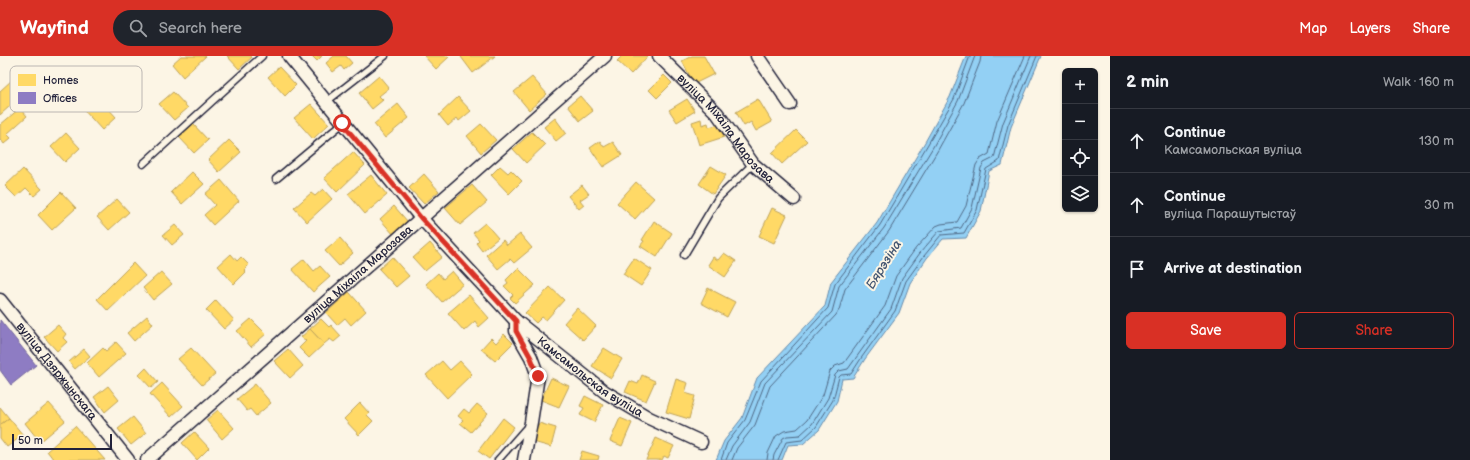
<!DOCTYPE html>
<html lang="en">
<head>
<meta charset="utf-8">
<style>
  body { margin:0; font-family:"Balsamiq Sans",sans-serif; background:#20242c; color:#f1f3f6 }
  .controls { position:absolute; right:12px; top:12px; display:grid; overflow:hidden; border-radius:6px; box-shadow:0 1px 3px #0004 }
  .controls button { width:36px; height:36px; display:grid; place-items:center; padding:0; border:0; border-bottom:1px solid #363941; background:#171b24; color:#f1f3f6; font:20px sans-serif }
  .scale { position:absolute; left:12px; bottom:10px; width:100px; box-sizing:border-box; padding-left:4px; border:2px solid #22223b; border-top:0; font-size:11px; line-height:14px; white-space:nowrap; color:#22223b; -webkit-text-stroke:3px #fcf5e5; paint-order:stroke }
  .stop { position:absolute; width:12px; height:12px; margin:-9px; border:3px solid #d93025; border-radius:50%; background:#fff }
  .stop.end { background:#d93025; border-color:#fff; box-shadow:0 1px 4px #0008 }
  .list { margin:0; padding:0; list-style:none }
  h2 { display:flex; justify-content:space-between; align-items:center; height:52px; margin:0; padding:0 16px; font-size:17px }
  h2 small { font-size:13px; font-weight:400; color:#9ea1a6 }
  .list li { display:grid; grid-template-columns:26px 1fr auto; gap:12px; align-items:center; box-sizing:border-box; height:64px; padding:0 16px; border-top:1px solid #363941 }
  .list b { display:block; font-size:15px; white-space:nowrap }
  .list p { margin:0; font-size:13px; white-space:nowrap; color:#9ea1a6 }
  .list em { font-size:13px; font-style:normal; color:#9ea1a6 }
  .actions { display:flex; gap:8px; padding:12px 16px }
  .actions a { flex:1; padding:9px 0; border:1px solid #d93025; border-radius:6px; text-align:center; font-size:14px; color:#d93025 }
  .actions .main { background:#d93025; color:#fff }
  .icon { flex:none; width:22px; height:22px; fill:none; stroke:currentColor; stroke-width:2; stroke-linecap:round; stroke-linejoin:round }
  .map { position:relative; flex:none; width:1110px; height:404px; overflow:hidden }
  header { display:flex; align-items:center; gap:24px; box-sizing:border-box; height:56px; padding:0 20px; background:#d93025; color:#fff }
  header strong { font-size:19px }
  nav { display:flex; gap:22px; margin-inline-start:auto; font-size:14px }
  .search { width:280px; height:36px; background:#20242c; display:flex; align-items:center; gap:10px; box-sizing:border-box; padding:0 14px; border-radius:22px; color:#9ea1a6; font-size:15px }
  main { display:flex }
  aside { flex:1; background:#171b24 }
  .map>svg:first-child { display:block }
</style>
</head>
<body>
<header>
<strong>Wayfind</strong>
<div class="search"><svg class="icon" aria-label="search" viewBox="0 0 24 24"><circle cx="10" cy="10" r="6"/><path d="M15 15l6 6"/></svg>Search here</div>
<nav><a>Map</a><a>Layers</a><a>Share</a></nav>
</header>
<main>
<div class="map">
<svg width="1110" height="404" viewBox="0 0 1110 404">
  <rect width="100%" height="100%" fill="#fcf5e5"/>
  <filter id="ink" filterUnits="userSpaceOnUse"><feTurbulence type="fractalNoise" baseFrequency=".025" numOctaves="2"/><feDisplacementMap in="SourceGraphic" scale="8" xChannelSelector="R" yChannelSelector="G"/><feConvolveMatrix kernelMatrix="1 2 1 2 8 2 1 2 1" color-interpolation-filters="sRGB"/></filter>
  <g filter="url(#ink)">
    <path fill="#93d0f4" stroke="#668aaa" d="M966 0H1041L1011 71 1002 109 989 115 981 155 966 182 943 183 927 202 910 227 899 257 865 303 853 322 842 323 837 345 819 374 803 388 788 389 782 404H716L724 385 742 362 757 322 825 250 831 226 877 167 925 86 950 41Z"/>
    <g fill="#ffd966" stroke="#bda259">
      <path d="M181 0H206L183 21 172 8Z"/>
      <path d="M227 0H251L252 1 239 13Z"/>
      <path d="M312 0H322L317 5Z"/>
      <path d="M334 0H346L352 7 344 14 341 10 333 16 326 7Z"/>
      <path d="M424 0H448L449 1 436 13Z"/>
      <path d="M463 0H495L473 17 461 1Z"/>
      <path d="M622 0H648L631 18 617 5Z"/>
      <path d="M692 0H704L714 18 694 28 682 5Z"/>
      <path d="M279 11 296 29 285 40 268 21Z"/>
      <path d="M664 19 672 27 657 42 649 34Z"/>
      <path d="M379 20 389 32 379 40 383 44 372 53 359 37Z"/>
      <path d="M532 21 547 38 529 54 514 36Z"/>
      <path d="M12 24 29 43 15 56 10 50 0 59V35Z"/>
      <path d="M173 36 188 52 174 64 159 48Z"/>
      <path d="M96 39 116 61 102 74 82 52Z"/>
      <path d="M580 40 593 55 580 65 568 50Z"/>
      <path d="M458 41 471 55 459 65 457 62 448 70 439 59Z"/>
      <path d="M687 43 695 55 677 66 669 54Z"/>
      <path d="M758 43 772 66 756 75 751 66 744 70 736 56Z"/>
      <path d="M311 48 329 68 313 83 294 62Z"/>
      <path d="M398 48 409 62 385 82 374 68Z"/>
      <path d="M20 52 27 60 7 78 11 82 4 88 1 84 0 85V69Z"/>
      <path d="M555 62 566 77 556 85 544 71Z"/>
      <path d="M701 63 702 69 708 67 709 71 720 68 724 81 699 89 692 66Z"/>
      <path d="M193 68 208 84 194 97 179 81Z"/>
      <path d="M481 68 496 84 481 97 467 80Z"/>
      <path d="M796 74 807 85 782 108 772 97Z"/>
      <path d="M532 76 545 89 526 107 513 93Z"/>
      <path d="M66 77 80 92 65 106 51 91Z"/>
      <path d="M229 84 241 96 219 116 208 104Z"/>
      <path d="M600 85 604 91 613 86 622 99 603 111 590 92Z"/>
      <path d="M353 96 365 109 337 136 324 122Z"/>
      <path d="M500 110 508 117 511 114 522 125 509 138 491 119Z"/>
      <path d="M711 110 726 119 713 138 699 128Z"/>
      <path d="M23 113 42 133 34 140 26 132 16 141 5 130Z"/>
      <path d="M192 116 204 128 182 148 171 136Z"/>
      <path d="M424 118 439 135 424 148 409 132Z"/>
      <path d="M371 119 387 139 365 158 348 138Z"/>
      <path d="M221 124 239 145 213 169 204 159 215 149 205 138Z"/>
      <path d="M636 126 654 142 635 163 617 147Z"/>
      <path d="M472 129 487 146 460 169 445 152Z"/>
      <path d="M582 129 589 138 580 144 584 149 579 153 568 140Z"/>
      <path d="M323 133 332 143 307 166 294 152 311 137 315 140Z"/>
      <path d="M61 136 76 152 52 174 38 159Z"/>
      <path d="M117 143 129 156 109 174 97 161Z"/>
      <path d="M394 150 408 166 394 179 380 163Z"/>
      <path d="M772 152 787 159 774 187 759 180Z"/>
      <path d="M654 165 672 177 657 201 640 190 644 185 642 184Z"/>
      <path d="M485 167 498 182 482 195 476 187 479 184 473 177Z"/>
      <path d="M175 169 184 179 172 189 163 179Z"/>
      <path d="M520 178 532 192 514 207 510 203 498 213 486 199 503 184 507 189Z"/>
      <path d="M340 182 353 197 339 210 325 195Z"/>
      <path d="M430 187 442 201 425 215 413 202Z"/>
      <path d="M724 197 736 205 725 221 708 209 713 201 718 204Z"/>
      <path d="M231 198 237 205 241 201 249 209 244 214 246 216 234 228 218 210Z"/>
      <path d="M392 201 409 220 396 231 379 213Z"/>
      <path d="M634 202 652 214 641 230 623 218Z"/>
      <path d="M304 203 314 215 320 210 330 221 313 236 292 213Z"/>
      <path d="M133 207 145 220 108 255 97 243Z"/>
      <path d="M518 212 535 229 515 247 510 242 513 239 504 230 508 227 506 224Z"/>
      <path d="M452 215 463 228 442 246 426 228 438 217 443 223Z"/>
      <path d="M161 216 172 228 153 244 143 232Z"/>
      <path d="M550 231 564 244 546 264 542 261 536 267 525 257Z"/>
      <path d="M708 232 735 246 727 261 701 247Z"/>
      <path d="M349 236 366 255 351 269 345 262 337 269 326 257Z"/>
      <path d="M469 239 489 262 479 271 475 265 464 275 448 257Z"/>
      <path d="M216 244 234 264 224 273 206 254Z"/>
      <path d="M577 252 596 270 583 284 564 267Z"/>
      <path d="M147 260 153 268 134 285 127 277Z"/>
      <path d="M251 263 266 278 251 291 237 275Z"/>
      <path d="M321 263 329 271 331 269 341 280 334 286 330 283 324 288 310 273Z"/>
      <path d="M58 269 66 278 63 282 67 286 57 295 44 281Z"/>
      <path d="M310 273 324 288 309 302 299 292 306 285 301 281Z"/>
      <path d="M504 278 513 287 495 305 481 293 491 282 496 287Z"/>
      <path d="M116 286 126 297 99 321 87 307 103 292 106 295Z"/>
      <path d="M191 292 215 318 202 329 178 303Z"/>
      <path d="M604 292 622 303 611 322 592 310Z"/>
      <path d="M84 293 90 300 75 313 69 306Z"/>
      <path d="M288 293 303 310 290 322 274 305Z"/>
      <path d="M442 305 450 314 460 305 472 318 447 342 426 319Z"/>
      <path d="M146 312 158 326 151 332 139 319Z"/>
      <path d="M642 319 655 325 646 345 625 336 630 325 638 328Z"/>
      <path d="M551 322 569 330 559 351 541 344Z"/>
      <path d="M676 323 688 327 685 337 695 340 689 363 666 356Z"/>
      <path d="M162 327 183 350 171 361 150 338Z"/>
      <path d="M255 328 271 347 256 360 250 353 247 355 237 343Z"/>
      <path d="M108 330 119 344 105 356 94 341Z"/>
      <path d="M585 340 603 349 594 366 580 359 584 352 580 350Z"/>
      <path d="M49 347 65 365 40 386 25 367Z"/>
      <path d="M360 347 369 357 367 359 373 365 359 379 344 363Z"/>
      <path d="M477 348 488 357 471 376 460 367 463 364 458 360 464 353 469 357Z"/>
      <path d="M0 351 9 362 0 369Z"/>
      <path d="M218 354 234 372 222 383 206 364Z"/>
      <path d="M133 361 146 377 131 389 118 373Z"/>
      <path d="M9 362 23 379 7 391 0 382V369Z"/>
      <path d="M503 362 514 371 489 403 478 395Z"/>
      <path d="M620 362 632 367 622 390 610 385Z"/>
      <path d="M539 367 556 372 551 391 533 386Z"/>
      <path d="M75 370 105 404H54L47 395Z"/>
      <path d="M194 376 209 392 197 404 182 387Z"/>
      <path d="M656 382 674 390 668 402 664 400 662 404H646Z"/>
      <path d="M582 395 599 400 598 404H579Z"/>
    </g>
    <path fill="#8e7cc3" stroke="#6e619a" d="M0 264 36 309 11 329 0 314Z"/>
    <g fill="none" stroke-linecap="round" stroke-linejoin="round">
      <g stroke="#4f6885" stroke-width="1">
        <path d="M721 404 727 387 745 364 761 325 828 252 835 228 880 169 928 88 954 43 970 0"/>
        <path d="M726 404 732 390 750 366 765 327 832 256 839 230 884 172 933 91 958 45 975 0"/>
        <path d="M732 404 737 392 755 369 770 330 836 259 839 254 845 233 889 175 938 94 964 47 980 6 981 0"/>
        <path d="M767 404 768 397 776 380 784 375 797 373 807 364 823 339 830 315 835 310 844 307 885 250 896 220 916 192 936 170 941 168 957 166 966 150 976 109 980 103 989 98 997 65 1025 0"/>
        <path d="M773 404 774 399 783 382 787 380 800 379 812 368 828 342 835 319 839 315 848 313 891 253 902 222 920 197 939 175 961 172 972 152 981 112 984 107 994 102 1003 67 1031 0"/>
        <path d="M778 404 786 386 802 384 816 371 833 344 839 321 841 319 851 318 862 301 895 255 906 225 924 200 941 179 964 177 977 154 986 113 999 105 1008 69 1037 0"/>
      </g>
      <g stroke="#22223b" stroke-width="9">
        <g id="lane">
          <path d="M326 46 385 0"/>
          <path d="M143 108 262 0"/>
          <path d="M276 123 343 67"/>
          <path d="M684 199 718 142 753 108"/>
          <path d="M498 404 528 370"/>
        </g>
      </g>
      <g stroke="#22223b" stroke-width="15">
        <g id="street">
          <path id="s1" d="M289 0 421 162 516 265 605 336 649 362 701 386"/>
          <path id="s2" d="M659 0 717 57 753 108 794 143"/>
          <path d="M757 0 790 48"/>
          <path id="s3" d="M0 244 128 404"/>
          <path d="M516 265V275L531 301 538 320 531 366 524 404"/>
          <path id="s4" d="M147 404 605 0"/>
        </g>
      </g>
      <use href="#lane" stroke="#fcf5e5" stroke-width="6"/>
      <use href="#street" stroke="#fcf5e5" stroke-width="12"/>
    </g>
  </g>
  <g fill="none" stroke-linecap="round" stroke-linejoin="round" filter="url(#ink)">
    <path stroke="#d93025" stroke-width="5" d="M342 67 421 162 516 265V275L531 302 538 320"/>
  </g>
  <g text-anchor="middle" stroke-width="4" stroke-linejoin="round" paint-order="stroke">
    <g font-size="12" fill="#22223b" stroke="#fcf5e5">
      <text dy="4" stroke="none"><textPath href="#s2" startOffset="99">вуліца Міхаіла Марозава</textPath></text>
      <text dy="4" stroke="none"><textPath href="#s4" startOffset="281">вуліца Міхаіла Марозава</textPath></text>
      <text dy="4" stroke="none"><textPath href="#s3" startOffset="91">вуліца Дзяржынскага</textPath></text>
      <text dy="4" stroke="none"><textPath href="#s1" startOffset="442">Камсамольская вуліца</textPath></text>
    </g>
    <g font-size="13" font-style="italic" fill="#445672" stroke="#fcf5e5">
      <text transform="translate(883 208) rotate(-58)" y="5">Бярэзіна</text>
    </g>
  </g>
  <rect x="10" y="10" width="132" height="46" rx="6" fill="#fcf5e5" stroke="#bbb6b2" stroke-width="1"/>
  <rect x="18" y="18" width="18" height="12" fill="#ffd966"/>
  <rect x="18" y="36" width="18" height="12" fill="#8e7cc3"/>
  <g font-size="11" fill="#22223b">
    <text x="43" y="28">Homes</text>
    <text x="43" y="46">Offices</text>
  </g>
</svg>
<div class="controls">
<button>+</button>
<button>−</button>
<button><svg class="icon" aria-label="locate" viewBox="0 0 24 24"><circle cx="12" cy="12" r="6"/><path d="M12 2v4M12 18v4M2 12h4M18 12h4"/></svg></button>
<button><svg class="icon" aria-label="layers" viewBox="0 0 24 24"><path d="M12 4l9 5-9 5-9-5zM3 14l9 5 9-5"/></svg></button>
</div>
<div class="scale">50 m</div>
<div class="stop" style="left:342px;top:67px"></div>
<div class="stop end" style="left:538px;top:320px"></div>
</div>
<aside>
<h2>2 min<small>Walk · 160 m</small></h2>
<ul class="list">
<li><svg class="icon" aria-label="ahead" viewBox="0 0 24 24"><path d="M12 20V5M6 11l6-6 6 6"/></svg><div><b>Continue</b><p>Камсамольская вуліца</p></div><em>130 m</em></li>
<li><svg class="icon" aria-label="ahead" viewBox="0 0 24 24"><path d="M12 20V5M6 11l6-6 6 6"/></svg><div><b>Continue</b><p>вуліца Парашутыстаў</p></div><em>30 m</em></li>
<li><svg class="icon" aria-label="arrive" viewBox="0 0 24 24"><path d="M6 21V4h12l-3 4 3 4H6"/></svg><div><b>Arrive at destination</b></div></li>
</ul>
<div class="actions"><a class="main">Save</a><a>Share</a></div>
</aside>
</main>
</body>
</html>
